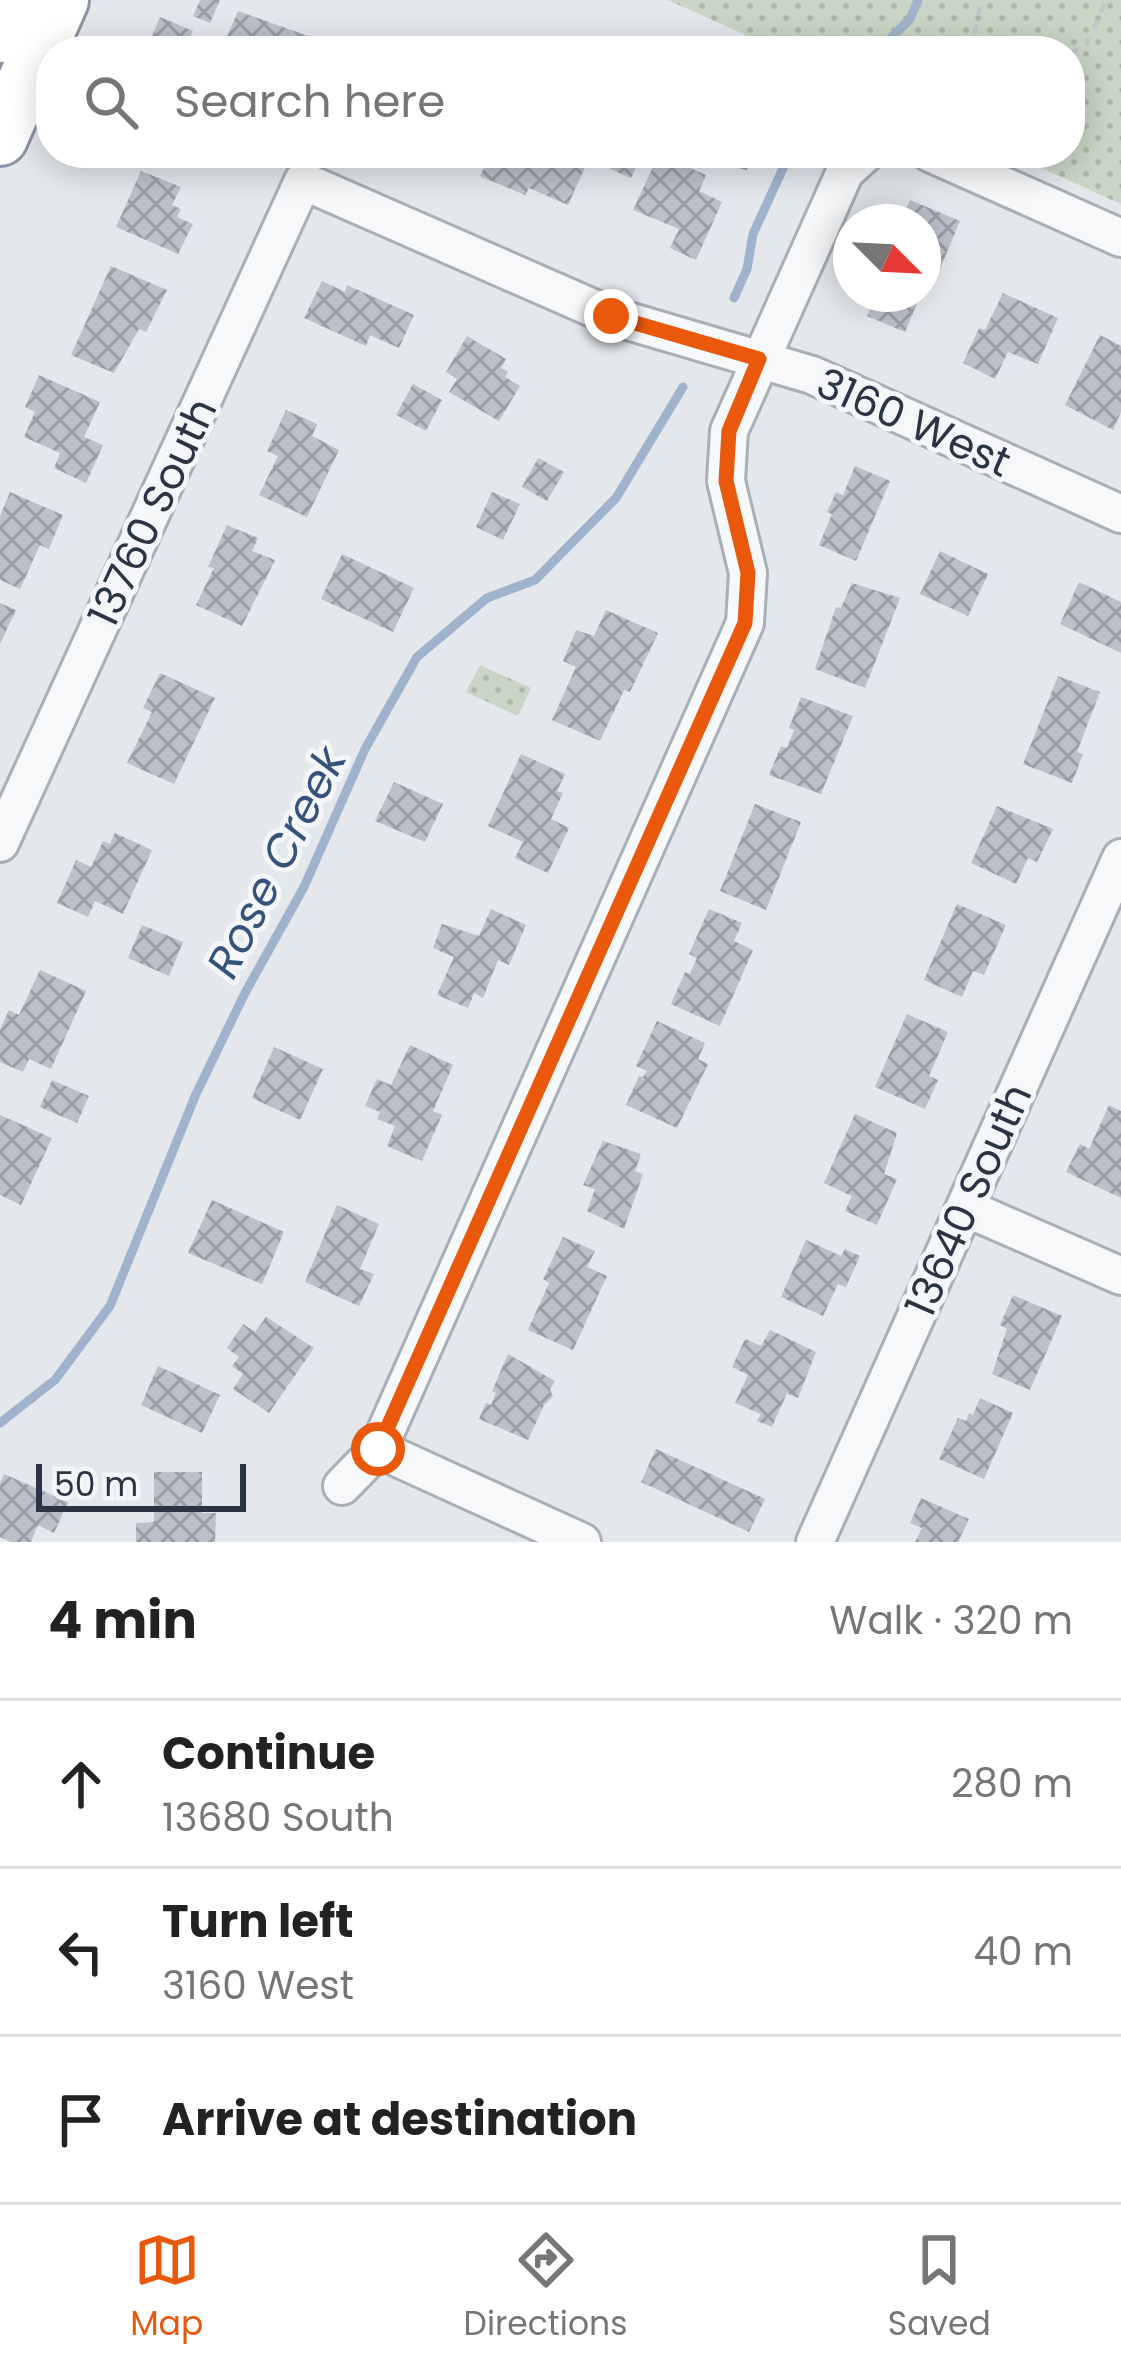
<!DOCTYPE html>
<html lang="en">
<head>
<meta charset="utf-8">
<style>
  body { margin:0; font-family:Poppins,sans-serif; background:#f6f6f6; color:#222 }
  .compass { position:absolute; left:833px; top:204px; width:108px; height:108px; border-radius:50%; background:#fff; box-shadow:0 6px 30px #0003; rotate:114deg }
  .scale { position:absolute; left:36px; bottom:30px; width:210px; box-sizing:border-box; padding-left:12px; border:6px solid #2b3445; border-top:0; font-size:33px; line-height:42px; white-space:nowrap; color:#2b3445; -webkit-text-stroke:9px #f4f6f9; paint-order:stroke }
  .stop { position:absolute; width:36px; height:36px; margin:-27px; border:9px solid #ea580c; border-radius:50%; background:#fff }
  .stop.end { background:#ea580c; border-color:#fff; box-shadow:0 3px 12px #0008 }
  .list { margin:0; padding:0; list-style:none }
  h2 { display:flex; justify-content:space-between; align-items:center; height:156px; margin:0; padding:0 48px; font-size:51px }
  h2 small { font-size:39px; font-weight:400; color:#767676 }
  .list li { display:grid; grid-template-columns:78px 1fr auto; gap:36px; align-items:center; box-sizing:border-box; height:168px; padding:0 48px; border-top:3px solid #e0e0e0 }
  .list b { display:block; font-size:45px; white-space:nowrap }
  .list p { margin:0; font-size:39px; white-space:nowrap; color:#767676 }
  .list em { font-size:39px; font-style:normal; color:#767676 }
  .icon { flex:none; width:66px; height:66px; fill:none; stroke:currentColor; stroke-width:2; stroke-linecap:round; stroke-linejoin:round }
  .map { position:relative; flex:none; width:1121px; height:1542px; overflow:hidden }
  .search { position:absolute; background:#fff; box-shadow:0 6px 30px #0003; left:36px; right:36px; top:36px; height:132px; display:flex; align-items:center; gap:30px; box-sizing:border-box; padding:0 42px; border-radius:48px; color:#767676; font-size:45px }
  .sheet { height:660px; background:#fff }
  nav { display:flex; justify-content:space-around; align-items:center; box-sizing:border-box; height:168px; border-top:3px solid #e0e0e0; background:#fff; font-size:33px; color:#767676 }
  nav a { display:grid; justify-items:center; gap:6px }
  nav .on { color:#ea580c }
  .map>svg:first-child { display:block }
</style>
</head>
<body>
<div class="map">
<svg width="1121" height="1542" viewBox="0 0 1121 1542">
  <defs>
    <pattern id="grass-dots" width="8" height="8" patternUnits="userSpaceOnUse" patternTransform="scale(3)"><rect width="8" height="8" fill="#c9d6c5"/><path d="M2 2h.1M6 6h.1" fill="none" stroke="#adb8ab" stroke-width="1.8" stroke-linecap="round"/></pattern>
    <pattern id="building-cross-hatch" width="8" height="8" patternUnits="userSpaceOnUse" patternTransform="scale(3)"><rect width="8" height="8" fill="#bbc0ca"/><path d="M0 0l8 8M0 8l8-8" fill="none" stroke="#989da6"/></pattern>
  </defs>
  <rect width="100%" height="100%" fill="#e4e7ec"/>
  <g fill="url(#grass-dots)">
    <path d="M668 0H1121V204L1008 153H1070V51H781Z"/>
    <path d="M480 665 531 688 518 716 466 692Z"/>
  </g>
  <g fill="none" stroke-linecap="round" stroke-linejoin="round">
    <g stroke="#9fb4cc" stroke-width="9">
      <path d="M878 51 910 19 918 0"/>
      <path d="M734 298 747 269 753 234 790 153"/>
      <path d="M0 1423 55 1380 110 1306 196 1094 245 993 304 887 365 749 417 657 487 598 535 580 616 498 683 387"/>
    </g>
  </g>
  <g fill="url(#building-cross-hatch)">
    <path d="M200 0H220L210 23 193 16Z"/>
    <path d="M238 11 336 46 334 51H221Z"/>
    <path d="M160 17 193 31 184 51H146Z"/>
    <path d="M473 153H569L588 161 568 205 529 188 525 195 480 176 484 168 469 161Z"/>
    <path d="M617 153H643L631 178 610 169Z"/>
    <path d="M704 153H752L747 170 702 161Z"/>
    <path d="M659 154 706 175 699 191 722 202 696 260 670 248 679 229 633 210Z"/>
    <path d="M141 171 181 187 172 205 181 209 177 217 193 224 178 254 116 227Z"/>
    <path d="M910 200 960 221 935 281 928 278 923 289V222H900Z"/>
    <path d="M111 266 167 290 146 332 139 329 114 373 71 355Z"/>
    <path d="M322 281 345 292 347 285 414 315 399 348 370 335 366 346 304 318Z"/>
    <path d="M1003 293 1058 318 1038 364 1008 352 995 379 963 363 979 328 985 330Z"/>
    <path d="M876 294H921L905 332 867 316Z"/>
    <path d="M1100 335 1121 346V412L1113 430 1065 405Z"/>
    <path d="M467 336 506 359 501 368 508 372 505 377 520 386 499 421 449 392 457 379 446 372Z"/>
    <path d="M39 375 100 402 84 437 103 445 86 483 54 468 60 453 24 437 35 412 25 407Z"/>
    <path d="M413 384 442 400 426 431 396 415Z"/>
    <path d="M286 410 317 424 312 436 339 450 307 517 259 495 278 456 267 451Z"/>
    <path d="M538 458 564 472 547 501 522 487Z"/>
    <path d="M855 466 890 481 856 561 819 545 832 514 827 512 836 492 843 495Z"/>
    <path d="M10 492 63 515 49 549 40 545 20 589 0 580V516Z"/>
    <path d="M492 492 520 504 503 540 476 527Z"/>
    <path d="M227 525 258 538 252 551 275 560 242 626 196 605 214 568 208 567Z"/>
    <path d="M940 551 988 574 968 616 920 594Z"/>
    <path d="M342 554 414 588 393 632 321 599Z"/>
    <path d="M1079 582 1121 602V653L1060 624Z"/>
    <path d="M852 583 900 598 865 688 815 669 836 607 841 608Z"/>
    <path d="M0 603 16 610 0 644Z"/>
    <path d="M606 610 658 633 630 692 624 690 600 741 552 720 576 667 563 661 576 630 594 636Z"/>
    <path d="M160 673 215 698 174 784 127 763 152 712 143 708Z"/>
    <path d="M1058 676 1100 692 1077 752 1083 754 1072 783 1023 764Z"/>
    <path d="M801 697 853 716 821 794 769 775 781 746 787 748 794 730 789 728Z"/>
    <path d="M521 754 565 774 557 791 563 793 551 819 569 828 548 873 515 858 523 842 488 826Z"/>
    <path d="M394 782 443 804 425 842 375 821Z"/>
    <path d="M755 804 801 822 766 910 720 891Z"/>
    <path d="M997 806 1053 829 1037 862 1028 858 1016 884 971 863Z"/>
    <path d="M115 833 152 850 123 914 95 901 88 917 57 903 76 860 91 867 103 841 110 844Z"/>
    <path d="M957 904 1006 925 984 975 973 971 962 997 924 980Z"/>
    <path d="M491 909 526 925 509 965 498 960 483 998 474 993 468 1008 437 995 454 957 433 948 442 924 479 936Z"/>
    <path d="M709 909 742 923 734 941 753 950 720 1026 671 1004 685 972 690 974 697 958 689 954Z"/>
    <path d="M142 925 183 942 169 976 128 958Z"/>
    <path d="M40 970 86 991 51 1069 29 1059 23 1072 0 1062V1030L9 1010 19 1015Z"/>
    <path d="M907 1014 948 1032 929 1076 938 1080 925 1109 875 1087Z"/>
    <path d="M657 1021 705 1043 698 1059 708 1064 677 1128 626 1105 639 1076 643 1077 647 1071 636 1066Z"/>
    <path d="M410 1045 453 1065 433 1111 442 1115 422 1161 387 1146 395 1126 377 1119 380 1112 365 1106 377 1079 391 1085Z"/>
    <path d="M274 1047 323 1069 300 1120 252 1098Z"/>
    <path d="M52 1080 89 1096 77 1123 40 1107Z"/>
    <path d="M1109 1105 1121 1111V1198L1066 1172 1080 1144 1089 1149Z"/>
    <path d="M855 1114 897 1133 884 1174 897 1179 877 1225 845 1211 852 1196 824 1183Z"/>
    <path d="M0 1115 52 1138 21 1205 0 1195Z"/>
    <path d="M603 1141 641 1154 635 1171 643 1174 624 1229 587 1211 595 1189 583 1185Z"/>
    <path d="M212 1200 284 1232 262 1284 188 1253Z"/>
    <path d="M337 1205 379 1224 360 1269 374 1274 359 1306 305 1282Z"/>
    <path d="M563 1237 595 1251 587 1267 607 1276 573 1350 528 1330 549 1283 543 1279Z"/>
    <path d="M806 1240 841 1256 845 1249 860 1256 846 1287 838 1284 823 1316 781 1297Z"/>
    <path d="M1013 1295 1062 1316 1030 1390 992 1374 1007 1329 1000 1325Z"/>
    <path d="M266 1317 314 1348 269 1413 233 1389 243 1374 232 1366 239 1357 227 1348 243 1324 255 1332Z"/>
    <path d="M770 1330 816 1352 798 1398 787 1393 772 1427 757 1421 761 1414 735 1403 748 1375 732 1367 745 1339 761 1346Z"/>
    <path d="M508 1354 555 1381 550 1390 553 1396 544 1405 528 1440 479 1419 486 1403 491 1405 496 1393 492 1391Z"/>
    <path d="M158 1366 220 1395 202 1433 141 1405Z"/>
    <path d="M980 1398 1013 1413 984 1479 939 1459 958 1418 966 1421 969 1413 973 1415Z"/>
    <path d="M656 1449 765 1499 749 1532 641 1482Z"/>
    <path d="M154 1472H202V1513H216L215 1542H136V1523L154 1522Z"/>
    <path d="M4 1474 68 1502 54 1533 38 1525 31 1542H11L0 1537V1483Z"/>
    <path d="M921 1498 969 1519 958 1542H915L922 1528 910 1523Z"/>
  </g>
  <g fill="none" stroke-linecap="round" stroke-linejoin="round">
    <g stroke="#a9aeb7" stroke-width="42">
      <g id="minor">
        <path d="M930 153 1121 238"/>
        <path d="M0 843 303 181 611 316 812 375 1121 514"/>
        <path d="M966 1208 1121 1276"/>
        <path d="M378 1449 582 1542"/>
        <path d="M342 1486 378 1449 745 623 748 573 726 481 729 431 845 172 866 153"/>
        <path d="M815 1542 1121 858"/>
      </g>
    </g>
    <g stroke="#8b94a3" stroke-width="60">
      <g id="highway">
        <path d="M0 35 15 0"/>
        <path d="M0 138 61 0"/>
      </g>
    </g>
    <g stroke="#c2c5cb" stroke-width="4.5" stroke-dasharray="9 9" stroke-linecap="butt">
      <path d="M971 51 981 0"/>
      <path d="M1070 54 1087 43 1106 0"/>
    </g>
    <use href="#minor" stroke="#f7f8fa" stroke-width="36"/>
    <use href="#highway" stroke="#fff" stroke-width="54"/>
  </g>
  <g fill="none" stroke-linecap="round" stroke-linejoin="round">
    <path stroke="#ea580c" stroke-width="15" d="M378 1449 745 623 748 573 726 481 729 431 759 359 611 316"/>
  </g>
  <g text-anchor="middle" stroke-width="10" stroke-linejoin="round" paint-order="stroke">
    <g font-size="42" fill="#2b3445" stroke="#f4f6f9">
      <text transform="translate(914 422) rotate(24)" y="15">3160 West</text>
      <text transform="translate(152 512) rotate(-65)" y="15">13760 South</text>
      <text transform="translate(968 1200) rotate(-66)" y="15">13640 South</text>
    </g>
    <g font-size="45" font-style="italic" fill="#34527a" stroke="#f4f6f9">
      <text transform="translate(276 862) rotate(-63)" y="16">Rose Creek</text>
    </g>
  </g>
</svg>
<svg class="compass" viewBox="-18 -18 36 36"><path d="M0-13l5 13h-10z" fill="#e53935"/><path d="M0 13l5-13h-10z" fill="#767676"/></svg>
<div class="scale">50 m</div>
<div class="stop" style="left:378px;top:1449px"></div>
<div class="stop end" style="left:611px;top:316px"></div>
<div class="search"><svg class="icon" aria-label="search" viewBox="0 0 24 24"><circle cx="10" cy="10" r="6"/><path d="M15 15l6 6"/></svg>Search here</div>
</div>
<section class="sheet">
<h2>4 min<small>Walk · 320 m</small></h2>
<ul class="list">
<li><svg class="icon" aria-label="ahead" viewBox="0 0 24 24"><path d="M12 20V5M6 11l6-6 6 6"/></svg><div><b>Continue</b><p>13680 South</p></div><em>280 m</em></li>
<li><svg class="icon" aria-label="left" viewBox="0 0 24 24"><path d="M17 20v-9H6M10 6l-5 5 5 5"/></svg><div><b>Turn left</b><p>3160 West</p></div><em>40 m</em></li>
<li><svg class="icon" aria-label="arrive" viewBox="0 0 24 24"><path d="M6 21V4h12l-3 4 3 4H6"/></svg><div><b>Arrive at destination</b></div></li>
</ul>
</section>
<nav>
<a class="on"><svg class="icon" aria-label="map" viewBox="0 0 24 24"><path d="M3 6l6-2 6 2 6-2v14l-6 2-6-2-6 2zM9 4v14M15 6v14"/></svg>Map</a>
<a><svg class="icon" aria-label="directions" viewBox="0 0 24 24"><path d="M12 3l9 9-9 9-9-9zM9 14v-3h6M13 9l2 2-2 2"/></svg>Directions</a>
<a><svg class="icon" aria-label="saved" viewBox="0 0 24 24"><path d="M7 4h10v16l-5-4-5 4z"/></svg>Saved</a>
</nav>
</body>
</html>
